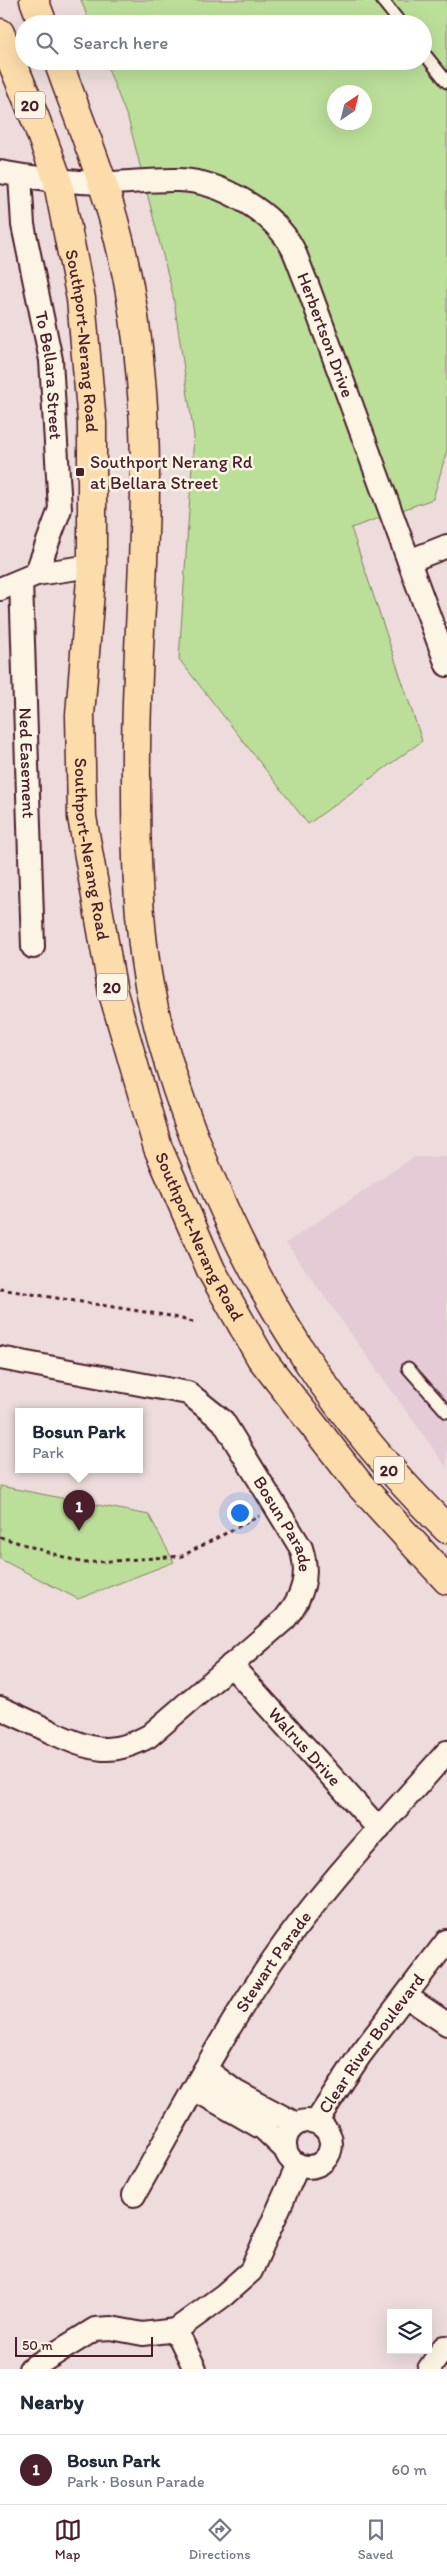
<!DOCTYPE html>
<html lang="en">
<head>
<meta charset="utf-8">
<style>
  body { margin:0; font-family:Itim,sans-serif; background:#f2f2f3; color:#1f2937 }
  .controls { position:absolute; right:15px; bottom:15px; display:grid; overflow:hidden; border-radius:0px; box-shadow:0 5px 20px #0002 }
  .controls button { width:45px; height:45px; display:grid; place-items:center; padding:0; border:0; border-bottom:1px solid #e0e1e3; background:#fff; color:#1f2937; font:25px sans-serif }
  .compass { position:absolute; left:327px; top:85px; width:45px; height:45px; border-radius:50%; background:#fff; box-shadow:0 5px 20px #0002; rotate:35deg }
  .scale { position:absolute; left:15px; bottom:12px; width:138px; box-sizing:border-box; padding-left:5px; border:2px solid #4a1f2b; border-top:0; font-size:14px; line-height:18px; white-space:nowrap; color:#4a1f2b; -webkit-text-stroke:4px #fcf5e5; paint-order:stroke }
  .you { position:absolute; left:239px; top:1512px; width:18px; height:18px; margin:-12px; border:4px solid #fff; border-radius:50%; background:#1a73e8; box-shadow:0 0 0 8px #1a73e833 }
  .badge { display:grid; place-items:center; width:32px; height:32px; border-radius:50%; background:#4a1f2b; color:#fff; font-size:16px; font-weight:700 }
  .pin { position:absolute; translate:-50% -41px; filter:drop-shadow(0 1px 2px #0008) }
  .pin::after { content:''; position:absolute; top:26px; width:18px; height:15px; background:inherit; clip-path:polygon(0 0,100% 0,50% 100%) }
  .popup { position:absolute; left:15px; top:1408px; width:128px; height:65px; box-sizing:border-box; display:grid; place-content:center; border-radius:0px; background:#fff; filter:drop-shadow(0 1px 4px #0005); font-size:16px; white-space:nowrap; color:#747a83 }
  .popup b { font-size:19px; color:#1f2937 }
  .popup::after { content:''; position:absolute; left:50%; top:100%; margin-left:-10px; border:10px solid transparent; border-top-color:#fff }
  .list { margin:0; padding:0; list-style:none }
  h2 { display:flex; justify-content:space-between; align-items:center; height:65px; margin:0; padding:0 20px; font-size:21px }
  h2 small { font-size:16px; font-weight:400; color:#747a83 }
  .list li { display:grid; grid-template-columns:32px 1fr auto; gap:15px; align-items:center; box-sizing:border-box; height:70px; padding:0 20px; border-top:1px solid #e0e1e3 }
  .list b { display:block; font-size:19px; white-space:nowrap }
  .list p { margin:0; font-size:16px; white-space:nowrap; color:#747a83 }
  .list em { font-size:16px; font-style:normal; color:#747a83 }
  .icon { flex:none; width:28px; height:28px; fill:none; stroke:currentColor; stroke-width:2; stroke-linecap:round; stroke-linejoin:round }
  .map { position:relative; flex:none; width:447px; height:2369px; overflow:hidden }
  .search { position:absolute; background:#fff; box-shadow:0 5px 20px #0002; left:15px; right:15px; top:15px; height:55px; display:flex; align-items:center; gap:12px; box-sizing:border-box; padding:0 18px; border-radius:28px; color:#747a83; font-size:19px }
  .sheet { height:135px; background:#fff }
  nav { display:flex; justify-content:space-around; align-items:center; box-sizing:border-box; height:70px; border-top:1px solid #e0e1e3; background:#fff; font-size:14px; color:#747a83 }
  nav a { display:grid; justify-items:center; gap:2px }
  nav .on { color:#4a1f2b }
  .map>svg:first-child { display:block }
</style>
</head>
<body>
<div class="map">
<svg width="447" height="2369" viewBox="0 0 447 2369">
  <rect width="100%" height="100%" fill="#eedcdc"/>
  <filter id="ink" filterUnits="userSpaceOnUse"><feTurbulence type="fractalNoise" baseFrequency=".02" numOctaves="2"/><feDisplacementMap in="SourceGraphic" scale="10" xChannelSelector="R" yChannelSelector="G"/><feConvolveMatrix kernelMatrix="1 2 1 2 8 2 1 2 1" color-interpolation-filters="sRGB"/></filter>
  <g filter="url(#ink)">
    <path fill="#e4cbd6" d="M414 1157H447V1468L286 1243Z"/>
    <g fill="#bbdf99" stroke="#827f62" fill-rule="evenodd">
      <path d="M81 0H447V450L433 499 351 528 422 741 308 824 179 659 194 436 173 295 129 122 105 61H423V24H90ZM334 92H364V122H334Z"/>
      <path d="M0 1486 149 1515 174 1562 78 1599 0 1559Z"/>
    </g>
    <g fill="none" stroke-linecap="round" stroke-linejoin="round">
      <g stroke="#4a1f2b" stroke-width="15">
        <g id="lane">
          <path d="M382 0 401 24"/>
          <path d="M423 52 447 82"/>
          <path d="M408 1368 447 1412"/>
        </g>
      </g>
      <g stroke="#4a1f2b" stroke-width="26">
        <g id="street">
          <path id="s1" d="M0 172C32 178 70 182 103 183 128 183 154 179 179 180 220 181 274 212 293 249 298 260 302 273 307 284L447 665"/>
          <path id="s2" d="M20 176 23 225 51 360 60 509 36 574"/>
          <path d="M409 561 447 546"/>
          <path id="s3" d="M21 581 33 947"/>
          <path d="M0 589 36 574 92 566"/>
          <path id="s4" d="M0 1358 188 1393 223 1421 301 1548C310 1576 303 1596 285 1619L149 1736C111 1757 91 1750 53 1733 36 1724 18 1716 0 1708"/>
          <path id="s5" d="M231 1665 379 1829"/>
          <path d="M407 1997 447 2024"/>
          <path d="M205 2069 236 2092 296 2124"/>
          <path d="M194 2089 264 2129 285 2149"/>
          <circle cx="308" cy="2144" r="23"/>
          <path id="s6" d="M316 2122 360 2055 447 1941"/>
          <path id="s7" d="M134 2195C179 2116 221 2036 272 1961 324 1886 387 1820 447 1752"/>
          <path d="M176 2330 195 2369"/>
          <path d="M30 2369 95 2329 111 2328 143 2334 176 2330 224 2295 251 2271 298 2165"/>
          <path d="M429 2369 444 2347"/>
        </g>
      </g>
      <g stroke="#4a1f2b" stroke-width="31">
        <g id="primary">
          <path d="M34 0 43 24"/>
          <path id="s8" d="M0 33 35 118 57 178 81 299 92 423V566L80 715 82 817 113 993 158 1148 211 1270 261 1358 359 1484 447 1580"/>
          <path d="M58 61C72 101 88 140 101 179 123 243 136 313 141 380 153 513 134 647 136 781 136 846 137 921 149 985 162 1050 183 1112 208 1172 265 1310 341 1425 447 1529"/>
        </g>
      </g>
      <g stroke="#4a1f2b" stroke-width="3" stroke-dasharray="4 4" stroke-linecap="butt">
        <path d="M0 1289 170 1316 197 1323"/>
        <path d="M0 1537 83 1563 182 1556 259 1516"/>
      </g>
      <use href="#lane" stroke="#fcf5e5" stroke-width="11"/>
      <use href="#street" stroke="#fcf5e5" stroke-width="22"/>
      <use href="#primary" stroke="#fddcac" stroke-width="28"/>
    </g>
  </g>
  <rect fill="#4a1f2b" stroke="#fcf5e5" stroke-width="2" x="75" y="467" width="10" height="10" rx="2.5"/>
  <g text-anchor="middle" stroke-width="5" stroke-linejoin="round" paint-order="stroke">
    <g fill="#fcf5e5" stroke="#7f5f63" stroke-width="1">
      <rect x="15" y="91.5" width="30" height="27" rx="4"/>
      <rect x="97" y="973.5" width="30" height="27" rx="4"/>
      <rect x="374" y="1456.5" width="30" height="27" rx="4"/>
    </g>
    <g font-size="16" font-weight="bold" fill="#4a1f2b">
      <text x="30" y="111">20</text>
      <text x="112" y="993">20</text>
      <text x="389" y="1476">20</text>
    </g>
    <g font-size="18" fill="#4a1f2b" stroke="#fcf5e5">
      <text dy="6" stroke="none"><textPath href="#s1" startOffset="410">Herbertson Drive</textPath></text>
      <text dy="6" stroke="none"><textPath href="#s8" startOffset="321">Southport-Nerang Road</textPath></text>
      <text dy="6" stroke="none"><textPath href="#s2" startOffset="202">To Bellara Street</textPath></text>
      <text dy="6" stroke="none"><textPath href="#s3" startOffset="182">Ned Easement</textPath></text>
      <text dy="6" stroke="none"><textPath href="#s8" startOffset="831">Southport-Nerang Road</textPath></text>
      <text dy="6" stroke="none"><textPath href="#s8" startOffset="1236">Southport-Nerang Road</textPath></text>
      <text dy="6" stroke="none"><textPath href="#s4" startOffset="356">Bosun Parade</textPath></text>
      <text dy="6" stroke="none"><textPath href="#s5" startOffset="110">Walrus Drive</textPath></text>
      <text dy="6" stroke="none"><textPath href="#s7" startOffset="272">Stewart Parade</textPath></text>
      <text dy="6" stroke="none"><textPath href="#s6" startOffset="96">Clear River Boulevard</textPath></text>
    </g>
    <g font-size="18" fill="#4a1f2b" stroke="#fcf5e5" text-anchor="start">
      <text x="90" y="468">Southport Nerang Rd<tspan x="90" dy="21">at Bellara Street</tspan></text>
    </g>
  </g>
</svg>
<div class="controls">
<button><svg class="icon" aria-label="layers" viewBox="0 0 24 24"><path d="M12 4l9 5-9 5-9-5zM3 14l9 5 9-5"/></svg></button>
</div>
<svg class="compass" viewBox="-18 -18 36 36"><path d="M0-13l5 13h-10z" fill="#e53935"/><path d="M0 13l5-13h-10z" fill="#747a83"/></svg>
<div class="scale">50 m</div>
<div class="you"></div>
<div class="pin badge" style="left:79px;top:1531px">1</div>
<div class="popup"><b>Bosun Park</b>Park</div>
<div class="search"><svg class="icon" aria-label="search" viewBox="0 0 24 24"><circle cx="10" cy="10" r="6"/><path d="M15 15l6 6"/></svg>Search here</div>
</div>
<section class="sheet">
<h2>Nearby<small></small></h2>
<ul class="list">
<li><span class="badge">1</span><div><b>Bosun Park</b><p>Park · Bosun Parade</p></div><em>60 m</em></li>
</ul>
</section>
<nav>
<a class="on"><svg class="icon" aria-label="map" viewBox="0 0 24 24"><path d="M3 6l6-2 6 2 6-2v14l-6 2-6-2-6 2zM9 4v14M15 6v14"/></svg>Map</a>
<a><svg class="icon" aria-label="directions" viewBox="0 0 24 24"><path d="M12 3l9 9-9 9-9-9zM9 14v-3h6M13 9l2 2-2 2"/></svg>Directions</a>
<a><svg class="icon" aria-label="saved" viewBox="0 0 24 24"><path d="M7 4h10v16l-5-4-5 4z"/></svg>Saved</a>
</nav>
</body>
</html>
